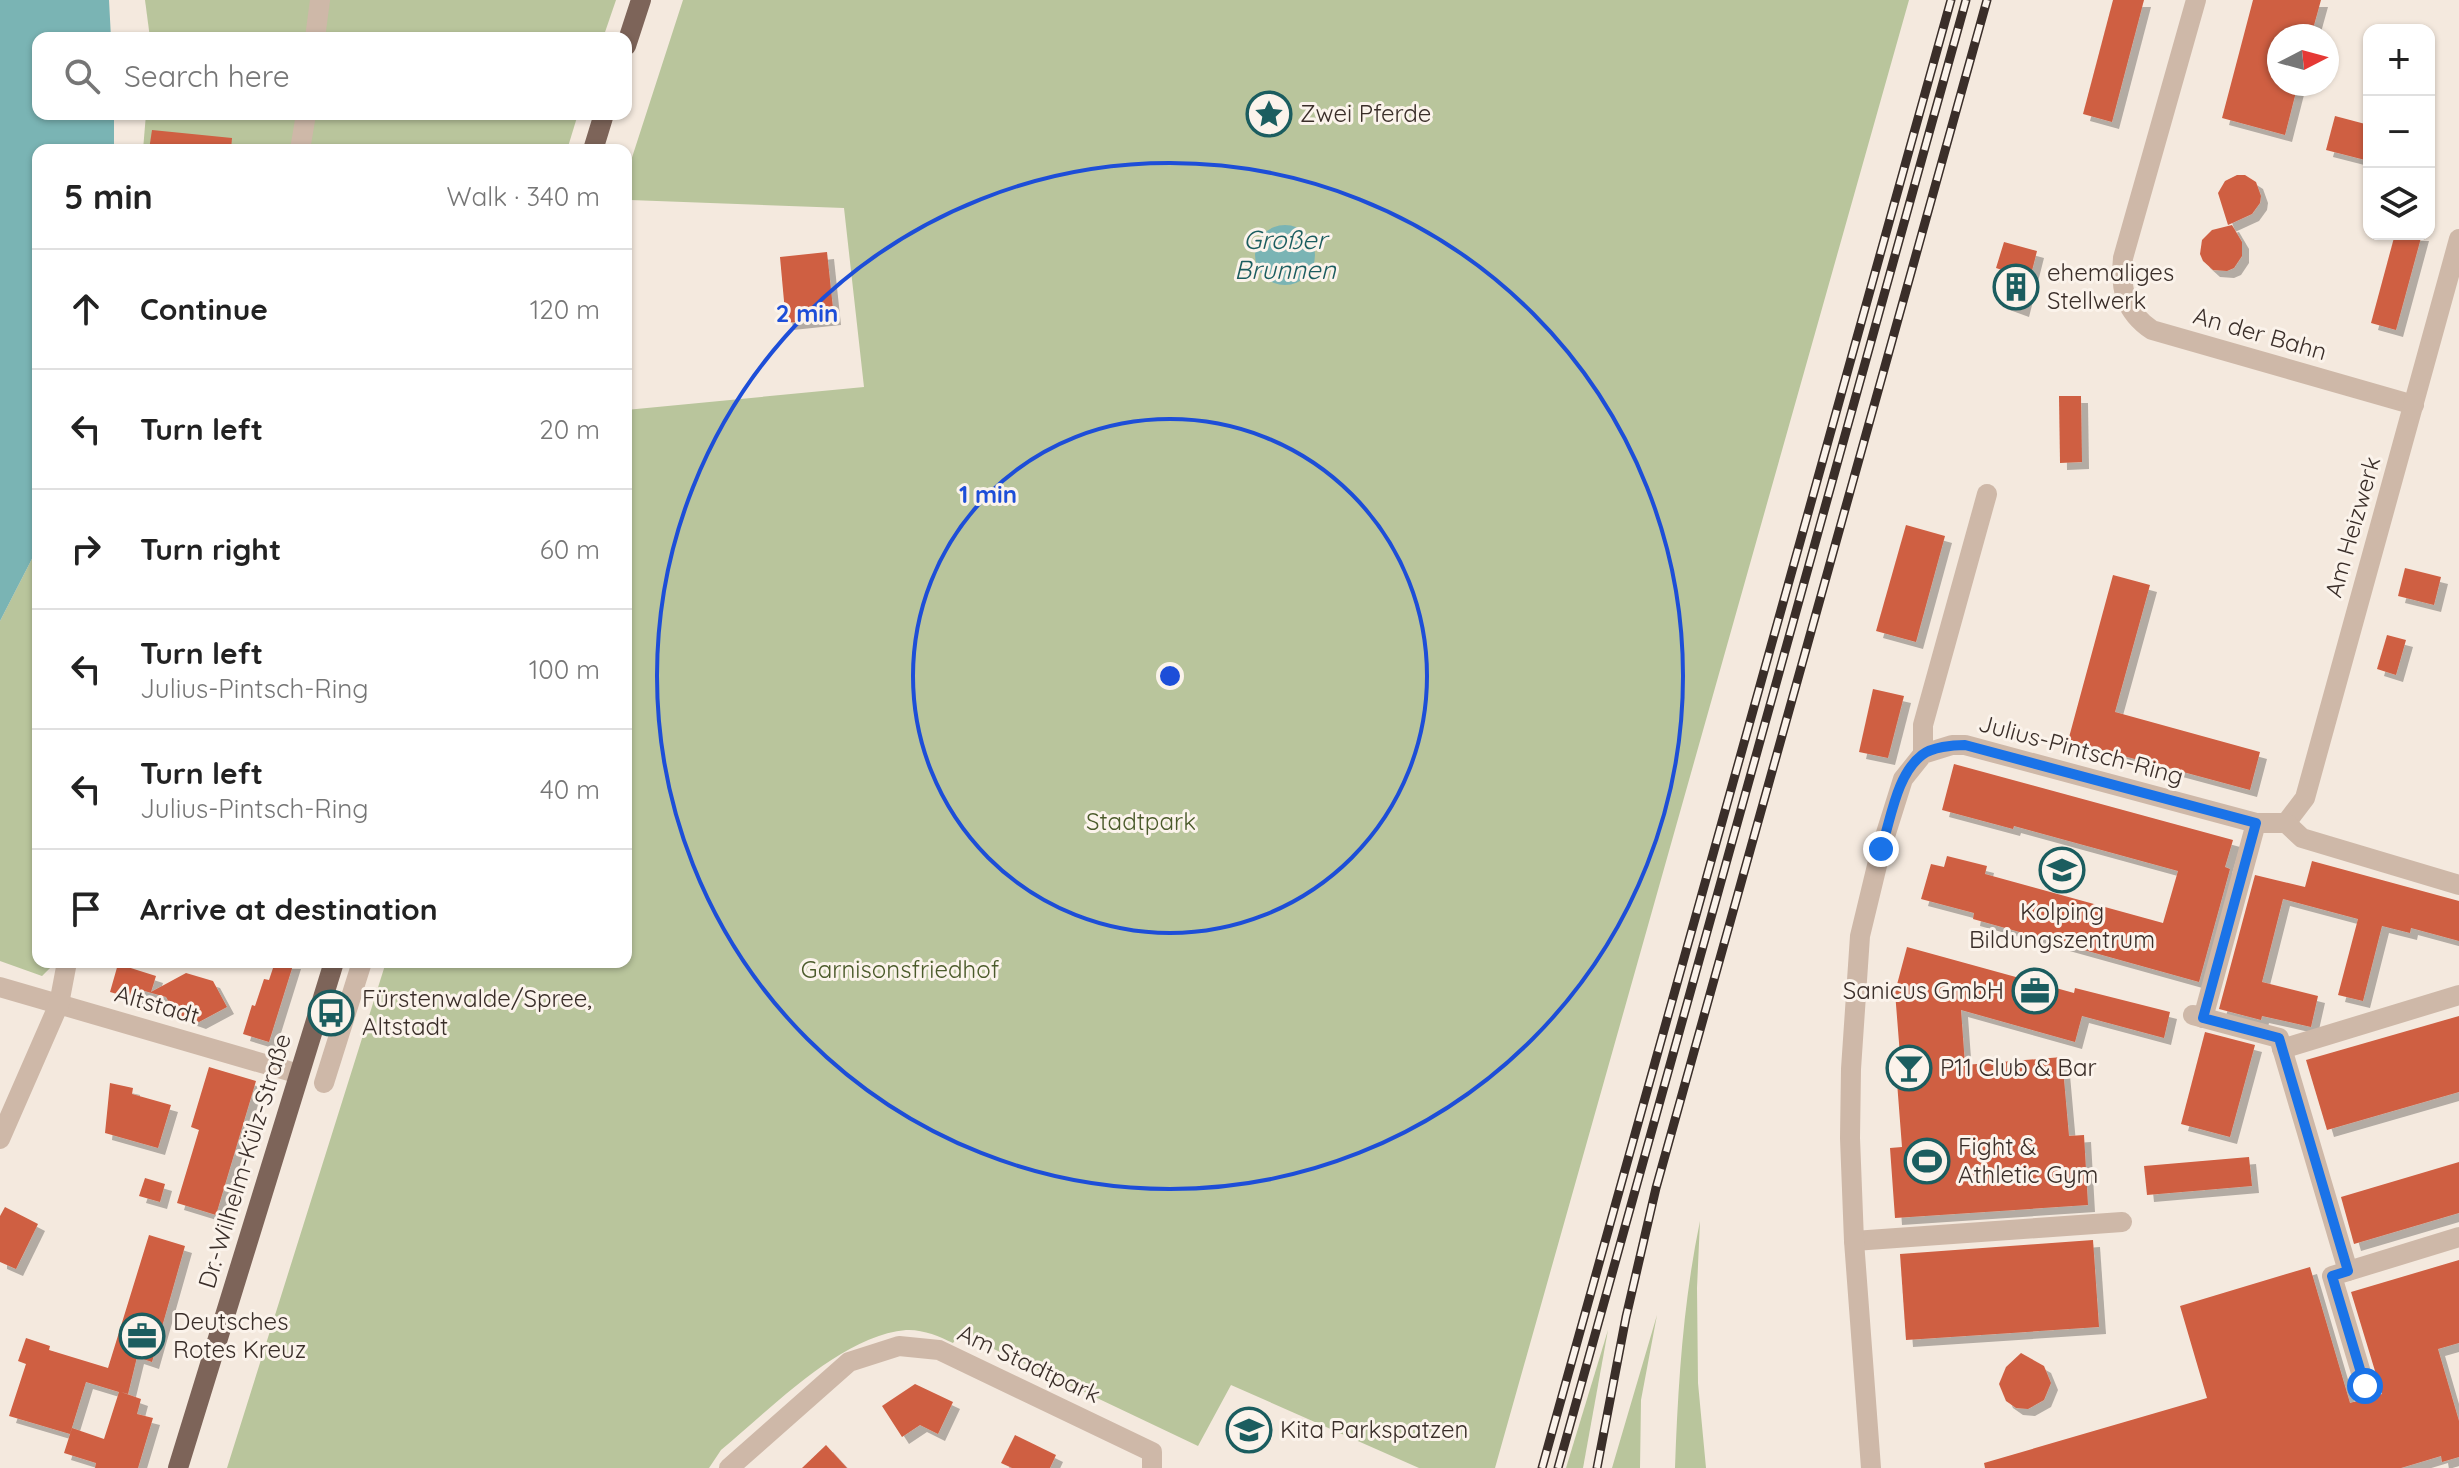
<!DOCTYPE html>
<html lang="en">
<head>
<meta charset="utf-8">
<style>
  body { margin:0; font-family:Quicksand,sans-serif; background:#f6f6f6; color:#222 }
  .controls { position:absolute; right:24px; top:24px; display:grid; overflow:hidden; border-radius:16px; box-shadow:0 2px 6px #0004 }
  .controls button { width:72px; height:72px; display:grid; place-items:center; padding:0; border:0; border-bottom:2px solid #e0e0e0; background:#fff; color:#222; font:40px sans-serif }
  .compass { position:absolute; left:2267px; top:24px; width:72px; height:72px; border-radius:50%; background:#fff; box-shadow:0 2px 6px #0004; rotate:84deg }
  .stop { position:absolute; width:24px; height:24px; margin:-18px; border:6px solid #1a73e8; border-radius:50%; background:#fff }
  .stop.end { background:#1a73e8; border-color:#fff; box-shadow:0 2px 8px #0008 }
  .list { margin:0; padding:0; list-style:none }
  h2 { display:flex; justify-content:space-between; align-items:center; height:104px; margin:0; padding:0 32px; font-size:34px }
  h2 small { font-size:26px; font-weight:400; color:#767676 }
  .list li { display:grid; grid-template-columns:52px 1fr auto; gap:24px; align-items:center; box-sizing:border-box; height:120px; padding:0 32px; border-top:2px solid #e0e0e0 }
  .list b { display:block; font-size:30px; white-space:nowrap }
  .list p { margin:0; font-size:26px; white-space:nowrap; color:#767676 }
  .list em { font-size:26px; font-style:normal; color:#767676 }
  .icon { flex:none; width:44px; height:44px; fill:none; stroke:currentColor; stroke-width:2; stroke-linecap:round; stroke-linejoin:round }
  .map { position:relative; flex:none; width:2459px; height:1468px; overflow:hidden }
  .search { position:absolute; background:#fff; box-shadow:0 2px 6px #0004; left:32px; top:32px; width:600px; height:88px; display:flex; align-items:center; gap:20px; box-sizing:border-box; padding:0 28px; border-radius:16px; color:#767676; font-size:30px }
  .panel { position:absolute; background:#fff; box-shadow:0 2px 6px #0004; left:32px; top:144px; width:600px; height:824px; border-radius:16px }
  .map>svg:first-child { display:block }
</style>
</head>
<body>
<div class="map">
<svg width="2459" height="1468" viewBox="0 0 2459 1468">
  <defs>
    <filter id="shadow"><feDropShadow dx="7" dy="7" stdDeviation="0" flood-color="#0004"/></filter>
  </defs>
  <rect width="100%" height="100%" fill="#f4e9de"/>
  <g fill="#b9c59c">
    <path d="M145 0H616L603 38H150Z"/>
    <path d="M683 0H1909L1495 1468H1419L1231 1385 1198 1446 960 1333 953 1343C939 1336 922 1329 906 1330 840 1336 771 1409 721 1450L709 1468H227L386 962H626V410L864 387 844 208 630 200 626 195V176Z"/>
    <path d="M146 114H578L567 150H143Z"/>
    <path d="M38 547V962H56L42 976 0 961V621Z"/>
    <path d="M1700 1221 1697 1288 1698 1383 1706 1468H1675C1678 1385 1683 1303 1700 1221Z"/>
    <path d="M1657 1315 1641 1400 1640 1468H1612Z"/>
    <path d="M1608 1330 1583 1468H1566Z"/>
  </g>
  <g fill="#7ab4b4">
    <path d="M0 0H109L111 38H38V114H114V150H38V547L0 621Z"/>
    <circle cx="1285" cy="255" r="30"/>
  </g>
  <g fill="#cf5f42" filter="url(#shadow)">
    <path d="M2113 0H2144L2112 122 2083 114Z"/>
    <path d="M2253 0H2321L2311 36H2279V84H2298L2285 135 2222 118Z"/>
    <path d="M2335 116 2369 125V161L2326 150Z"/>
    <path d="M152 130 232 138 231 150H149Z"/>
    <path d="M2237 175H2245L2256 182 2261 196 2260 203 2252 214 2228 225 2218 193 2225 181Z"/>
    <path d="M2232 225 2242 242V256L2234 268 2227 271 2213 270 2203 261 2200 254 2202 240 2212 230Z"/>
    <path d="M2395 234H2422L2396 330 2371 323Z"/>
    <path d="M2004 242 2037 251 2022 310 2000 302 2008 272 1996 268Z"/>
    <path d="M827 252 834 318 786 323 780 257Z"/>
    <path d="M2059 396H2081L2082 462 2060 463Z"/>
    <path d="M1906 525 1945 536 1916 642 1876 631Z"/>
    <path d="M2405 568 2441 577 2434 605 2398 596Z"/>
    <path d="M2113 575 2150 585 2115 712 2260 752 2250 790 2068 741Z"/>
    <path d="M2387 635 2406 640 2396 675 2377 669Z"/>
    <path d="M1873 689 1904 696 1888 758 1859 752Z"/>
    <path d="M1954 764 2233 840 2225 867 2230 869 2199 982 1973 919 1974 913 1921 899 1931 864 1944 867 1947 856 1987 866 1985 874 2163 923 2178 871 2014 826 2013 829 1942 810Z"/>
    <path d="M2312 861 2459 901V941L2411 928 2410 933 2382 926 2363 1001 2338 995 2358 919 2283 899 2262 982 2318 996 2311 1027 2262 1016 2261 1020 2219 1009 2255 875 2305 887Z"/>
    <path d="M1907 947 2074 993 2075 988 2170 1012 2164 1038 2082 1016 2075 1042 1961 1010 1965 1065 2062 1057 2069 1136 2084 1135 2088 1205 1895 1218 1890 1148 1902 1147 1895 1056 1900 1055 1895 992Z"/>
    <path d="M275 962H294L269 1042 243 1034 252 1005 255 1006 264 979 269 980Z"/>
    <path d="M118 964 156 976 151 992 186 973 213 981 227 1007 199 1022 176 1014 166 997 141 990 138 1000 110 992Z"/>
    <path d="M2459 1016V1092L2327 1130 2306 1060Z"/>
    <path d="M2205 1032 2255 1045 2230 1137 2181 1124Z"/>
    <path d="M209 1067 256 1081 216 1215 177 1203 199 1130 191 1127Z"/>
    <path d="M110 1083 133 1088 132 1094 171 1105 158 1148 105 1133Z"/>
    <path d="M2249 1157 2252 1186 2147 1195 2144 1166Z"/>
    <path d="M2459 1162V1213L2354 1244 2341 1197Z"/>
    <path d="M145 1178 165 1184 160 1202 139 1196Z"/>
    <path d="M5 1207 38 1224 16 1269 0 1262V1216Z"/>
    <path d="M149 1235 185 1246 152 1362 137 1357 128 1394 121 1392 141 1399 137 1414 153 1418 138 1468H95L96 1463 64 1453 72 1428 104 1439 119 1392 86 1382 70 1434 9 1416 26 1364 18 1361 26 1338 50 1346 49 1350 108 1368Z"/>
    <path d="M2093 1240 2099 1327 1906 1340 1900 1254Z"/>
    <path d="M2459 1260V1343L2438 1349 2459 1421V1457L2442 1462 2441 1456 2401 1468H1985L1984 1463 2207 1398 2180 1306 2310 1267 2350 1403 2382 1394 2351 1292Z"/>
    <path d="M2021 1353 2044 1366 2051 1383 2044 1400 2028 1409 2016 1408 2006 1401 1999 1384 2006 1367Z"/>
    <path d="M915 1384 953 1402 938 1434 920 1425 902 1437 882 1406Z"/>
    <path d="M1015 1435 1056 1455 1050 1468H1012L1001 1463Z"/>
    <path d="M826 1445 847 1468H802Z"/>
  </g>
  <g fill="none" stroke-linecap="round" stroke-linejoin="round">
    <g stroke="#ceb8a8" stroke-width="20">
      <path d="M2196 0 2123 258C2120 289 2125 312 2152 330L2414 405"/>
      <path d="M315 38 320 0"/>
      <path d="M300 150 306 114"/>
      <path d="M1923 754V725L1987 494"/>
      <path d="M2286 823 2305 798 2459 239"/>
      <path d="M0 987 299 1074"/>
      <path d="M2193 1015 2279 1038 2348 1271"/>
      <path d="M2203 1018 2256 823"/>
      <path d="M2282 1049 2459 995"/>
      <path d="M324 1083 362 962"/>
      <path d="M0 1139 59 1004 67 962"/>
      <path d="M1854 1241 2122 1222"/>
      <path d="M2365 1386 2332 1276 2459 1237"/>
      <path d="M729 1468 849 1362 899 1346 939 1350 1152 1452V1468"/>
      <path d="M1871 1468 1854 1241 1850 1138 1851 1069 1860 936 1881 849 1903 779 1923 754 1952 745H1965L2256 823H2286L2302 838 2459 885"/>
    </g>
    <g stroke="#7d6459" stroke-width="20">
      <path d="M626 46 641 0"/>
      <path d="M593 150 604 114"/>
      <path d="M178 1468 334 962"/>
    </g>
    <g stroke="#3a2e29" stroke-width="9">
      <g id="rail">
        <path d="M1542 1468 1951 0"/>
        <path d="M1558 1468 1966 0"/>
        <path d="M1597 1468 1626 1317 1656 1188 1987 0"/>
      </g>
    </g>
    <use href="#rail" stroke="#fbf3eb" stroke-width="6" stroke-dasharray="18" stroke-linecap="butt"/>
  </g>
  <g fill="none" stroke-linecap="round" stroke-linejoin="round">
    <path stroke="#1a73e8" stroke-width="10" d="M1881 849C1891 820 1896 775 1922 755 1932 747 1953 745 1965 745L2256 823 2203 1018 2279 1038 2348 1271 2332 1276 2365 1386"/>
  </g>
  <g fill="none" stroke="#1d4ed8" stroke-width="4">
    <circle cx="1170" cy="676" r="257"/>
    <circle cx="1170" cy="676" r="513"/>
  </g>
  <defs>
    <g id="sight-ring" transform="scale(2.3)"><circle r="9.5" fill="#fbf3eb" stroke="#1b5d5f" stroke-width="1.5"/><path d="M0-6L1.8-2.2L6-1.7L2.9 1.2L3.7 5.4L0 3.3L-3.7 5.4L-2.9 1.2L-6-1.7L-1.8-2.2Z" fill="#1b5d5f"/></g>
    <g id="building-ring" transform="scale(2.3)"><circle r="9.5" fill="#fbf3eb" stroke="#1b5d5f" stroke-width="1.5"/><path d="M-4-6H4V6H1V3H-1V6H-4ZM-2.5-4.3h1.7v1.8h-1.7ZM.8-4.3h1.7v1.8H.8ZM-2.5-1h1.7V.8h-1.7ZM.8-1h1.7V.8H.8Z" fill="#1b5d5f"/></g>
    <g id="school-ring" transform="scale(2.3)"><circle r="9.5" fill="#fbf3eb" stroke="#1b5d5f" stroke-width="1.5"/><path d="M0-5L7-2L0 1L-7-2ZM-4 1L0 2.5L4 1V4Q0 6-4 4Z" fill="#1b5d5f"/></g>
    <g id="office-ring" transform="scale(2.3)"><circle r="9.5" fill="#fbf3eb" stroke="#1b5d5f" stroke-width="1.5"/><path d="M-6-3h4V-5.5h4V-3h4V5H-6ZM-1-4.5V-3h2v-1.5ZM-6 0V1H6V0Z" fill="#1b5d5f"/></g>
    <g id="bus-ring" transform="scale(2.3)"><circle r="9.5" fill="#fbf3eb" stroke="#1b5d5f" stroke-width="1.5"/><path d="M-5-6H5V4H4V6H2V4H-2V6H-4V4H-5ZM-3.5-4V0h7V-4ZM-3.5 1.2v1.5H-2V1.2ZM2 1.2v1.5H3.5V1.2Z" fill="#1b5d5f"/></g>
    <g id="bar-ring" transform="scale(2.3)"><circle r="9.5" fill="#fbf3eb" stroke="#1b5d5f" stroke-width="1.5"/><path d="M-6-5H6L.8 .8V4.5H3.5V6h-7V4.5H-.8V.8Z" fill="#1b5d5f"/></g>
    <g id="stadium-ring" transform="scale(2.3)"><circle r="9.5" fill="#fbf3eb" stroke="#1b5d5f" stroke-width="1.5"/><path d="M0-5a6.5 5 0 1 0 0 10a6.5 5 0 1 0 0-10ZM-3.5-1.8h7v3.6h-7Z" fill="#1b5d5f"/></g>
  </defs>
  <g fill-rule="evenodd">
    <use href="#sight-ring" x="1269" y="114"/>
    <use href="#building-ring" x="2016" y="287"/>
    <use href="#school-ring" x="2062" y="870"/>
    <use href="#office-ring" x="2035" y="991"/>
    <use href="#bus-ring" x="331" y="1013"/>
    <use href="#bar-ring" x="1909" y="1068"/>
    <use href="#stadium-ring" x="1927" y="1161"/>
    <use href="#office-ring" x="142" y="1336"/>
    <use href="#school-ring" x="1249" y="1430"/>
  </g>
  <g text-anchor="middle" stroke-width="6" stroke-linejoin="round" paint-order="stroke">
    <g font-size="24" fill="#3a2e29" stroke="#fbf3eb" text-anchor="start">
      <text x="1300" y="122">Zwei Pferde</text>
      <text x="2047" y="281">ehemaliges<tspan x="2047" dy="28">Stellwerk</tspan></text>
      <text x="2062" y="920" text-anchor="middle">Kolping<tspan x="2062" dy="28">Bildungszentrum</tspan></text>
      <text x="2004" y="999" text-anchor="end">Sanicus GmbH</text>
      <text x="362" y="1007">Fürstenwalde/Spree,<tspan x="362" dy="28">Altstadt</tspan></text>
      <text x="1940" y="1076">P11 Club &amp; Bar</text>
      <text x="1958" y="1155">Fight &amp;<tspan x="1958" dy="28">Athletic Gym</tspan></text>
      <text x="173" y="1330">Deutsches<tspan x="173" dy="28">Rotes Kreuz</tspan></text>
      <text x="1280" y="1438">Kita Parkspatzen</text>
    </g>
    <g font-size="24" fill="#3a2e29" stroke="#fbf3eb">
      <text transform="translate(2260 334) rotate(16)" y="8">An der Bahn</text>
      <text transform="translate(2353 527) rotate(-74)" y="8">Am Heizwerk</text>
      <text transform="translate(2081 750) rotate(15)" y="8">Julius-Pintsch-Ring</text>
      <text transform="translate(157 1005) rotate(16)" y="8">Altstadt</text>
      <text transform="translate(245 1161) rotate(-73)" y="8">Dr.-Wilhelm-Külz-Straße</text>
      <text transform="translate(1029 1364) rotate(25)" y="8">Am Stadtpark</text>
    </g>
    <g font-size="24" fill="#4b5b2b" stroke="#fbf3eb">
      <text x="1141" y="830">Stadtpark</text>
      <text x="900" y="978">Garnisonsfriedhof</text>
    </g>
    <g font-size="26" font-style="italic" fill="#1b5d5f" stroke="#fbf3eb">
      <text x="1285" y="249">Großer<tspan x="1285" dy="30">Brunnen</tspan></text>
    </g>
  </g>
  <circle cx="1170" cy="676" r="12" fill="#1d4ed8" stroke="#fbf3eb" stroke-width="4"/>
  <g font-size="24" text-anchor="middle" font-weight="bold" fill="#1d4ed8" stroke="#fbf3eb" stroke-width="6" stroke-linejoin="round" paint-order="stroke">
    <text x="807" y="322">2 min</text>
    <text x="988" y="503">1 min</text>
  </g>
</svg>
<div class="controls">
<button>+</button>
<button>−</button>
<button><svg class="icon" aria-label="layers" viewBox="0 0 24 24"><path d="M12 4l9 5-9 5-9-5zM3 14l9 5 9-5"/></svg></button>
</div>
<svg class="compass" viewBox="-18 -18 36 36"><path d="M0-13l5 13h-10z" fill="#e53935"/><path d="M0 13l5-13h-10z" fill="#767676"/></svg>
<div class="stop" style="left:2365px;top:1386px"></div>
<div class="stop end" style="left:1881px;top:849px"></div>
<div class="search"><svg class="icon" aria-label="search" viewBox="0 0 24 24"><circle cx="10" cy="10" r="6"/><path d="M15 15l6 6"/></svg>Search here</div>
<section class="panel">
<h2>5 min<small>Walk · 340 m</small></h2>
<ul class="list">
<li><svg class="icon" aria-label="ahead" viewBox="0 0 24 24"><path d="M12 20V5M6 11l6-6 6 6"/></svg><div><b>Continue</b></div><em>120 m</em></li>
<li><svg class="icon" aria-label="left" viewBox="0 0 24 24"><path d="M17 20v-9H6M10 6l-5 5 5 5"/></svg><div><b>Turn left</b></div><em>20 m</em></li>
<li><svg class="icon" aria-label="right" viewBox="0 0 24 24"><path d="M7 20v-9h11M14 6l5 5-5 5"/></svg><div><b>Turn right</b></div><em>60 m</em></li>
<li><svg class="icon" aria-label="left" viewBox="0 0 24 24"><path d="M17 20v-9H6M10 6l-5 5 5 5"/></svg><div><b>Turn left</b><p>Julius-Pintsch-Ring</p></div><em>100 m</em></li>
<li><svg class="icon" aria-label="left" viewBox="0 0 24 24"><path d="M17 20v-9H6M10 6l-5 5 5 5"/></svg><div><b>Turn left</b><p>Julius-Pintsch-Ring</p></div><em>40 m</em></li>
<li><svg class="icon" aria-label="arrive" viewBox="0 0 24 24"><path d="M6 21V4h12l-3 4 3 4H6"/></svg><div><b>Arrive at destination</b></div></li>
</ul>
</section>
</div>
</body>
</html>
